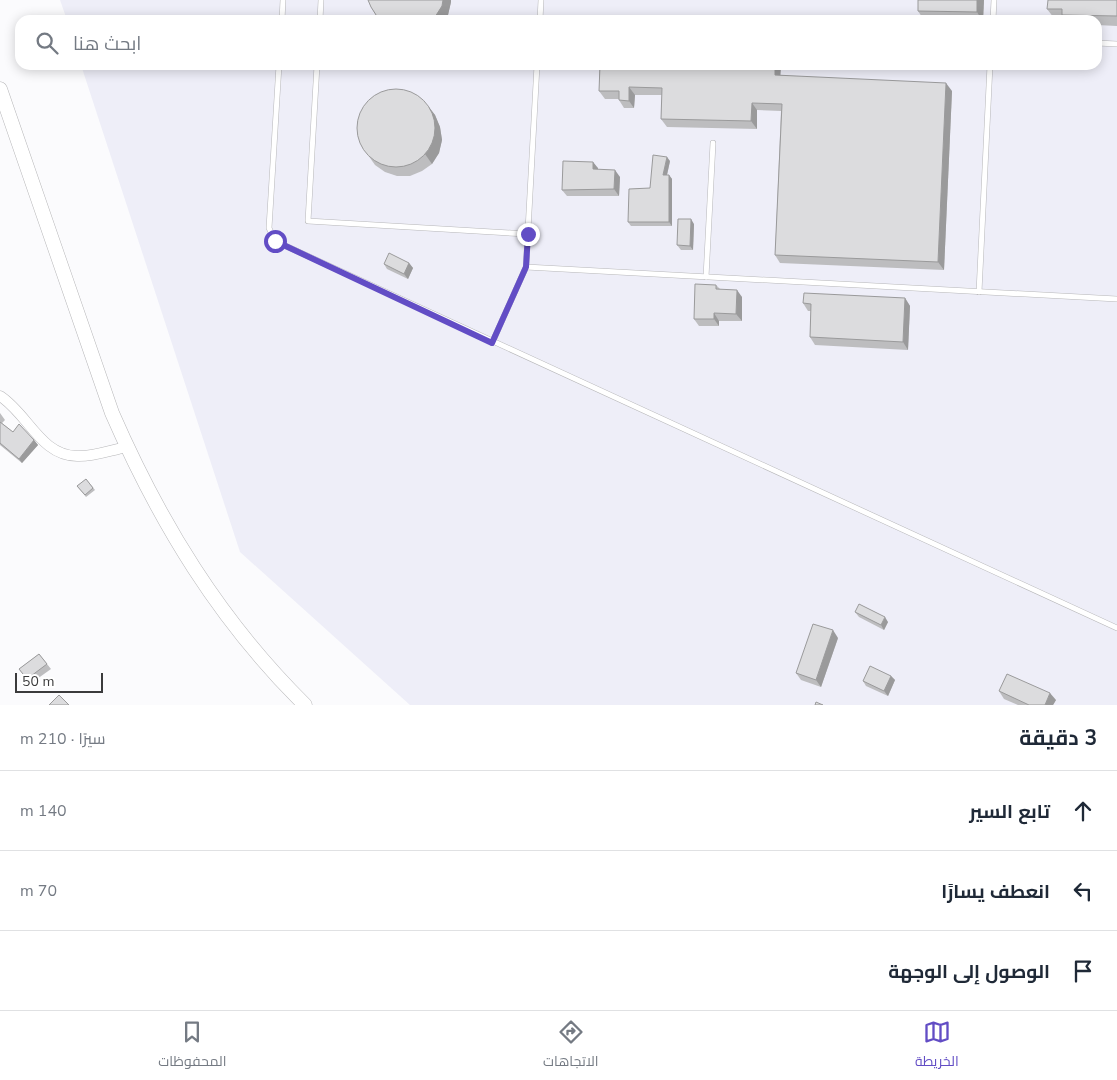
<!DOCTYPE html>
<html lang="ar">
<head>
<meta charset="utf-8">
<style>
  body { margin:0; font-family:"Nunito Sans",Cairo,sans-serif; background:#f2f2f3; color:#1f2937; direction:rtl }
  .scale { position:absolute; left:15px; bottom:12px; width:88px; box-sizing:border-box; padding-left:5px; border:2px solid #3b3b3c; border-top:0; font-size:14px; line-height:18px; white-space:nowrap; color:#3b3b3c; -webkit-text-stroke:4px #fff; paint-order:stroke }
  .stop { position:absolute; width:15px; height:15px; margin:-11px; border:4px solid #624dc5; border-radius:50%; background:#fff }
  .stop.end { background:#624dc5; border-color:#fff; box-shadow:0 1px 5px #0008 }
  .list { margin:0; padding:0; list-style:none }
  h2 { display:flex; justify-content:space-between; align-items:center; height:65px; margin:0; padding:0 20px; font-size:21px }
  h2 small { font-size:16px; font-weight:400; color:#747a83 }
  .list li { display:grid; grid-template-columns:32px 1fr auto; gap:15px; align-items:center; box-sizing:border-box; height:80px; padding:0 20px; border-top:1px solid #e0e1e3 }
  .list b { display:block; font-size:19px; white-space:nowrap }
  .list em { font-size:16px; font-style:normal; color:#747a83 }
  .icon { flex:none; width:28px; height:28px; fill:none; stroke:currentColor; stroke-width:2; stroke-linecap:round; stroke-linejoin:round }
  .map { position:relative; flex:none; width:1117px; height:705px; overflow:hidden; direction:ltr }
  .search { position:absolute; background:#fff; box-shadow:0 2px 12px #0003; left:15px; right:15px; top:15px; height:55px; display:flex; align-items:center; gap:12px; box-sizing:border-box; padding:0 18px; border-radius:15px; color:#747a83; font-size:19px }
  .sheet { height:305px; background:#fff }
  nav { display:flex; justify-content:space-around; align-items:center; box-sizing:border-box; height:70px; border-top:1px solid #e0e1e3; background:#fff; font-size:14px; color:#747a83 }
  nav a { display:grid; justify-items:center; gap:2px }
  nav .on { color:#624dc5 }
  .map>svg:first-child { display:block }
</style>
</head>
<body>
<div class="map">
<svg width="1117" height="705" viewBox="0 0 1117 705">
  <rect width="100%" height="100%" fill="#fbfbfd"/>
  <path fill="#eeeef8" d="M60 0H1117V705H410L240 552 81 65H1097V20H67Z"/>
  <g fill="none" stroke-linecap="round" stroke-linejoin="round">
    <g stroke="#b7b7b9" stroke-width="6">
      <g id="service">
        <path d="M282 20 283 0"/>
        <path d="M320 20 321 0"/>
        <path d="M540 20 541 0"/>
        <path d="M993 20 994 0"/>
        <path d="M1097 43 1117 44"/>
        <path d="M279 65 269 228 275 241 1117 628"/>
        <path d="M317 65 308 221 527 234"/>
        <path d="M526 267 1117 299"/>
        <path d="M706 277 713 143"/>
        <path d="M979 292 990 65"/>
        <path d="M492 343 526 267 537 65"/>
      </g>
    </g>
    <g stroke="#b7b7b9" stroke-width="11">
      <path id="minor" d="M0 396C28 414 41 456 77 456 93 457 111 450 127 447"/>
    </g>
    <g stroke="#b7b7b9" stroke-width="15">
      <path id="secondary" d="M0 89 112 413C160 523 219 620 305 705"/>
    </g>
    <use href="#service" stroke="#fff" stroke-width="5"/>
    <use href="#minor" stroke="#fff" stroke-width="10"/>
    <use href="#secondary" stroke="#fff" stroke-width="14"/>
  </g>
  <g fill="#bdbdbf">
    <path d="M368 0H451V2L448 15 445 20H379L371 7Z"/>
    <path d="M984 0 983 20H924L918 11Z"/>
    <path d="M1117 0V26L1097 25V20H1065L1064 18H1054L1047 9Z"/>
    <path d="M600 65H781L780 75 952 91 944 270 780 263 775 255 781 111 757 110V129L667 127 661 119 662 95H635L634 108H624L619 100V99H605L599 91Z"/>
    <path d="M428 106 435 115 440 127 442 140 439 153 432 164 422 171 410 176H397L385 172 375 165 361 145Z"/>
    <path d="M670 161 667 175H669L672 179V226H631L628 222Z"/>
    <path d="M593 162 598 170 620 177 619 196H567L562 190Z"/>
    <path d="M694 224 693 250H681L677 245Z"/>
    <path d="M409 263 413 268 408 279 387 269 384 264Z"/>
    <path d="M716 285 720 289 742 297V321H719V326H699L694 319Z"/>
    <path d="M905 298 910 306 908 350 815 345 810 337 811 311H808L803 303Z"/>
    <path d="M0 413 5 420 2 423 13 432 34 440 38 445 22 463 0 445Z"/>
    <path d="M86 479 95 490 86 497 77 486Z"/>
    <path d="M855 612 888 622 884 630 859 617Z"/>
    <path d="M838 638 821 687 801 680 796 673Z"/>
    <path d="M39 654 51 669 30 684 19 669Z"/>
    <path d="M891 676 895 680 888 696 866 686 863 681Z"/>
    <path d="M999 691 1056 700 1053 705H1018L1004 699Z"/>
  </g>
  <g fill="#9a9a9b">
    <path d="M443 0H451V2L448 15 445 20H437L435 17Z"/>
    <path d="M977 0H984L983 20H982L977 12Z"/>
    <path d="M775 65H781L780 83 775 75Z"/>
    <path d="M946 83 952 91 944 270 938 262Z"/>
    <path d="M629 87 635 95 634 108 629 101Z"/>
    <path d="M752 103 757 110V129L751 121Z"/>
    <path d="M428 106 435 115 440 127 442 140 439 153 432 164 425 154Z"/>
    <path d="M667 157 670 161 666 179 663 175Z"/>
    <path d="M593 162 598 168V176L593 169Z"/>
    <path d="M615 170 620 177 619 196 614 189Z"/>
    <path d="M669 175 672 179V226L669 222Z"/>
    <path d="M691 219 694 224 693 250 690 246Z"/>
    <path d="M409 263 413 268 408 279 404 274Z"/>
    <path d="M737 290 742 297V321L736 314Z"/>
    <path d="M905 298 910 306 908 350 903 342Z"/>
    <path d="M714 313 719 321V326L714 319Z"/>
    <path d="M34 440 38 445 22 463 19 459Z"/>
    <path d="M885 617 888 622 884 630 881 625Z"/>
    <path d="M833 630 838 638 821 687 816 680Z"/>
    <path d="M891 676 895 680 888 696 884 691Z"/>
    <path d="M1050 693 1056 700 1053 705H1045Z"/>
  </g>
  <g fill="#dcdcde" stroke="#9a9a9b">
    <path d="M368 0H443L442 6 435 17 430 20H381L378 18 371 7Z"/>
    <path d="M918 0H977V12L918 11Z"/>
    <path d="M1048 0H1117V16L1062 15V9H1047Z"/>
    <path d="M600 65H775V75L946 83 938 262 775 255 782 104 752 103 751 121 661 119 662 88 629 87V101L619 100V91H599Z"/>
    <circle cx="396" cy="128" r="39"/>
    <path d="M653 155 667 157 663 175H669V222H628L629 189 650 188Z"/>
    <path d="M563 161 593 162V169L615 170 614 189 562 190Z"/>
    <path d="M678 219H691L690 246 677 245Z"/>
    <path d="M389 253 409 263 404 274 384 264Z"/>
    <path d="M695 284 716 285V289L737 290 736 314 714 313V319H694Z"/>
    <path d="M804 293 905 298 903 342 810 337 811 304 803 303Z"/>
    <path d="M0 422 13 432 19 424 34 440 19 459 0 443Z"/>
    <path d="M86 479 93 488 85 495 77 486Z"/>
    <path d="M859 604 885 617 881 625 855 612Z"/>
    <path d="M813 624 833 630 816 680 796 673Z"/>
    <path d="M39 654 47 664 27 679 19 669Z"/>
    <path d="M870 666 891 676 884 691 863 681Z"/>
    <path d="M1007 674 1050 693 1045 705H1029L999 691Z"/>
    <path d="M59 695 69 705H49Z"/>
    <path d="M816 702 823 705H815Z"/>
  </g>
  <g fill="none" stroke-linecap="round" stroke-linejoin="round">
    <path stroke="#624dc5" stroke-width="6" d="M275 241 492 343 526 267 528 234"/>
  </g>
</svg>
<div class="scale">50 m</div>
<div class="stop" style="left:275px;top:241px"></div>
<div class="stop end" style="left:528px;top:234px"></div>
<div class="search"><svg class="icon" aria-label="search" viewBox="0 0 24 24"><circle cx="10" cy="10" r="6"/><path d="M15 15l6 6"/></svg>ابحث هنا</div>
</div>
<section class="sheet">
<h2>3 دقيقة<small>سيرًا · 210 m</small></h2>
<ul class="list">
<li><svg class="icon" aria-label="ahead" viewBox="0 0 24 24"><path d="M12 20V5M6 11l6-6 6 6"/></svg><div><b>تابع السير</b></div><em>140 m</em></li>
<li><svg class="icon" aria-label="left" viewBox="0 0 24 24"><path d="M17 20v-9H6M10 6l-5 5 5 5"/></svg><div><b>انعطف يسارًا</b></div><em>70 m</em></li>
<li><svg class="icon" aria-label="arrive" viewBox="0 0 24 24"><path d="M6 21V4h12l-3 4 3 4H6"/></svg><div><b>الوصول إلى الوجهة</b></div></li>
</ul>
</section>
<nav>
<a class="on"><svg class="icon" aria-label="map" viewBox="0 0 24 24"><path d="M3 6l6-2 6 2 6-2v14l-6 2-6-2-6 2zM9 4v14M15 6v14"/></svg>الخريطة</a>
<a><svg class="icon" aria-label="directions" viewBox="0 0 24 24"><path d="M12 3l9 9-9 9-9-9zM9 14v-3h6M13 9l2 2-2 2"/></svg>الاتجاهات</a>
<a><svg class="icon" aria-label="saved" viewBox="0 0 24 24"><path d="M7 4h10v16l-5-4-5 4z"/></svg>المحفوظات</a>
</nav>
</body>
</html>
